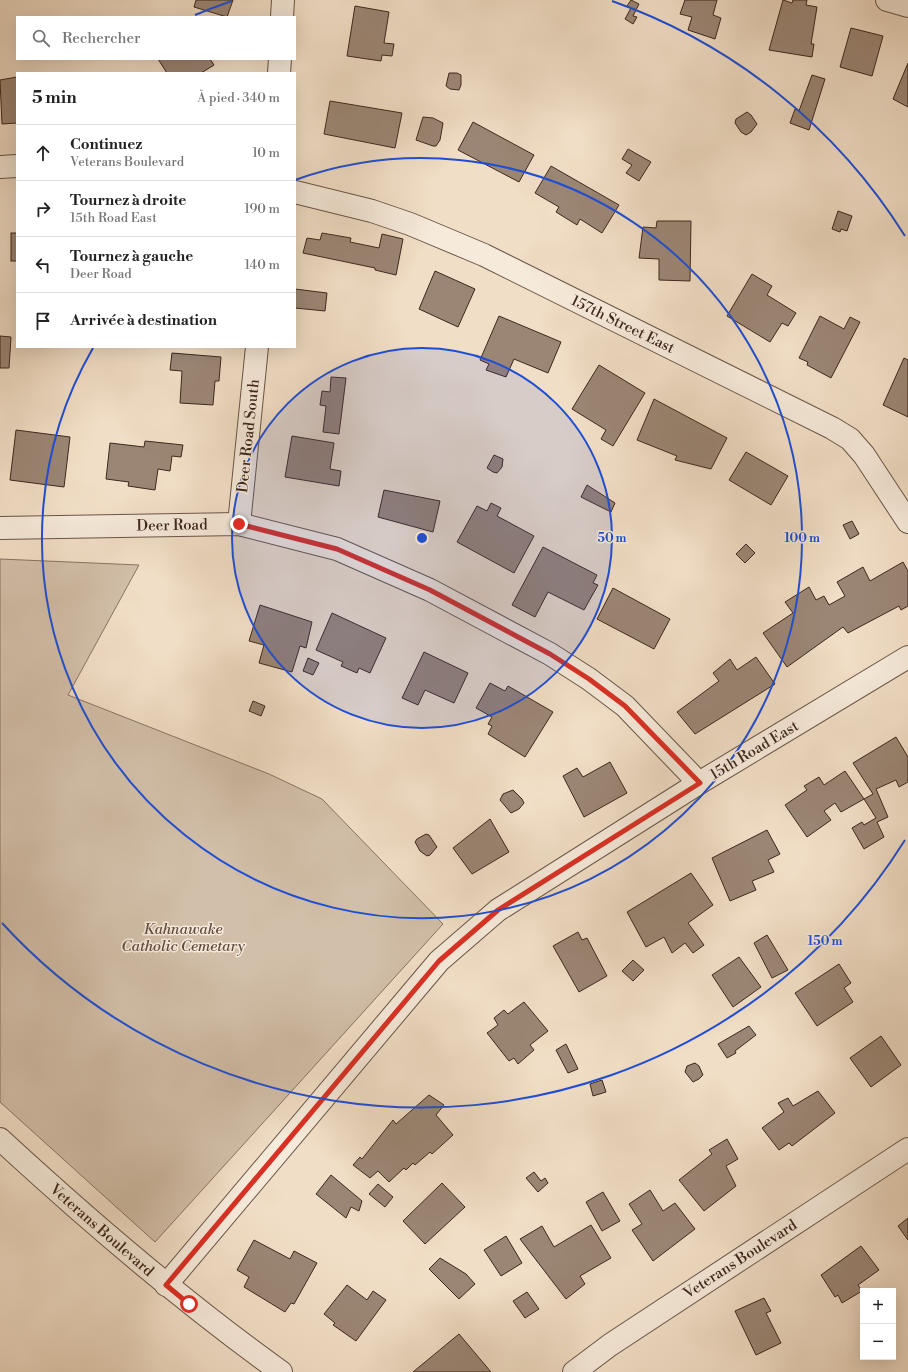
<!DOCTYPE html>
<html lang="fr">
<head>
<meta charset="utf-8">
<style>
  body { margin:0; font-family:"Libre Bodoni",serif; background:#f2f2f2; color:#222 }
  .controls { position:absolute; right:12px; bottom:12px; display:grid; overflow:hidden; border-radius:0px; box-shadow:0 4px 16px #0002 }
  .controls button { width:36px; height:36px; display:grid; place-items:center; padding:0; border:0; border-bottom:1px solid #e0e0e0; background:#fff; color:#222; font:20px sans-serif }
  .stop { position:absolute; width:12px; height:12px; margin:-9px; border:3px solid #d93025; border-radius:50%; background:#fff }
  .stop.end { background:#d93025; border-color:#fff; box-shadow:0 1px 4px #0008 }
  .list { margin:0; padding:0; list-style:none }
  h2 { display:flex; justify-content:space-between; align-items:center; height:52px; margin:0; padding:0 16px; font-size:17px }
  h2 small { font-size:13px; font-weight:400; color:#767676 }
  .list li { display:grid; grid-template-columns:26px 1fr auto; gap:12px; align-items:center; box-sizing:border-box; height:56px; padding:0 16px; border-top:1px solid #e0e0e0 }
  .list b { display:block; font-size:15px; white-space:nowrap }
  .list p { margin:0; font-size:13px; white-space:nowrap; color:#767676 }
  .list em { font-size:13px; font-style:normal; color:#767676 }
  .icon { flex:none; width:22px; height:22px; fill:none; stroke:currentColor; stroke-width:2; stroke-linecap:round; stroke-linejoin:round }
  .map { position:relative; flex:none; width:908px; height:1372px; overflow:hidden }
  .search { position:absolute; background:#fff; box-shadow:0 4px 16px #0002; left:16px; top:16px; width:280px; height:44px; display:flex; align-items:center; gap:10px; box-sizing:border-box; padding:0 14px; border-radius:0px; color:#767676; font-size:15px }
  .panel { position:absolute; background:#fff; box-shadow:0 4px 16px #0002; left:16px; top:72px; width:280px; height:276px; border-radius:0px }
  .map>svg:first-child { display:block }
</style>
</head>
<body>
<div class="map">
<svg width="908" height="1372" viewBox="0 0 908 1372">
  <rect width="100%" height="100%" fill="#f1dec6"/>
  <filter id="stains"><feTurbulence type="fractalNoise" baseFrequency=".005" numOctaves="4"/><feColorMatrix values="0 0 0 0 .2 0 0 0 0 .09 0 0 0 0 .02 0 0 0 .5 -.17"/></filter>
  <radialGradient id="worn" r=".72"><stop offset=".6" stop-color="#630" stop-opacity="0"/><stop offset="1" stop-color="#630" stop-opacity=".3"/></radialGradient>
  <path fill="#d2bfa9" stroke="#887363" d="M0 559 139 565 68 695 269 774 322 799 443 924 155 1242 0 1102Z"/>
  <g fill="#9b8675" stroke="#3d271d">
    <path d="M196 0H233L227 17 194 7Z"/>
    <path d="M631 0 639 4 633 16 637 17 633 24 625 19 631 8 627 6Z"/>
    <path d="M685 0H717L713 15 721 18 715 39 688 30 692 17 680 14Z"/>
    <path d="M783 0 792 3 793 0H807L806 5 817 7 811 44H814L812 57 769 50Z"/>
    <path d="M355 6 389 12 384 43 394 44 392 56 382 55 381 61 347 56Z"/>
    <path d="M851 28 883 36 872 76 840 67Z"/>
    <path d="M158 59H210L214 65 201 73H167Z"/>
    <path d="M908 63V107L893 99Z"/>
    <path d="M449 73H457L461 75V85L459 90 450 89 446 86Z"/>
    <path d="M812 75 825 79 809 130 790 123 795 109 799 111Z"/>
    <path d="M17 77V123L2 124 0 80Z"/>
    <path d="M330 101 402 113 395 148 324 134Z"/>
    <path d="M747 112 751 115 757 124 751 132 746 135 741 132 735 123 736 119Z"/>
    <path d="M423 117 433 118 443 123 440 140 436 146H433L416 140Z"/>
    <path d="M473 122 534 155 519 182 458 150Z"/>
    <path d="M628 149 651 162 639 181 626 173 632 165 622 159Z"/>
    <path d="M551 166 619 205 602 233 580 219 577 225 556 212 559 207 535 193Z"/>
    <path d="M838 211 852 216 847 231 841 229 840 232 832 229Z"/>
    <path d="M657 221H691L690 281 659 280V259L639 258 643 227 656 228Z"/>
    <rect x="11" y="233" width="6" height="28"/>
    <path d="M322 233 351 238 350 242 379 248 382 234 403 239 396 275 375 270V268L303 253 307 238 320 240Z"/>
    <path d="M435 271 475 289 458 327 419 309Z"/>
    <path d="M752 274 772 286 767 295 796 313 788 326 782 323 770 342 727 316Z"/>
    <path d="M295 289 327 293 325 311 295 308Z"/>
    <path d="M499 316 561 342 548 373 514 359 506 377 486 370 489 364 480 360Z"/>
    <path d="M820 316 844 329 850 317 860 322 831 378 807 365 808 362 799 358Z"/>
    <path d="M0 336 11 337 9 368H0Z"/>
    <path d="M172 353 221 357 219 381H215L213 405 180 403 182 371 170 370Z"/>
    <path d="M904 358 908 360V417L883 405Z"/>
    <path d="M599 365 645 393 613 446 601 439 606 430 572 409Z"/>
    <path d="M331 377 346 378 339 434 323 432 326 406 320 405 322 391 330 392Z"/>
    <path d="M654 399 727 438 711 469 675 460 677 456 637 440Z"/>
    <path d="M16 430 70 437 64 487 10 480Z"/>
    <path d="M292 436 334 443 330 469 341 471 339 486 285 477Z"/>
    <path d="M145 441 183 445 181 457 172 456 170 471 158 469 155 490 128 486 129 482 106 479 110 443 144 447Z"/>
    <path d="M746 452 788 476 771 505 729 480Z"/>
    <path d="M494 455 503 459 502 467 497 473 493 472 487 468Z"/>
    <path d="M587 485 615 503 611 512 581 497Z"/>
    <path d="M384 490 440 501 433 532 378 517Z"/>
    <path d="M491 503 501 508 497 516 534 536 514 573 457 542 477 506 487 511Z"/>
    <path d="M852 521 859 534 850 539 843 525Z"/>
    <path d="M746 544 755 553 745 563 736 554Z"/>
    <path d="M543 547 597 575 593 583 598 585 584 610 548 592 535 617 512 605Z"/>
    <path d="M903 562 908 571V606L901 610 899 606 848 633 843 627 787 667 763 633 793 613 785 602 809 587 816 600 824 596 829 605 845 596 837 582 863 567 870 581Z"/>
    <path d="M613 588 670 619 654 649 597 619Z"/>
    <path d="M260 605 312 622 306 648 300 646 292 672 259 663 264 645 249 641Z"/>
    <path d="M332 613 386 638 370 673 359 668 357 673 341 666 343 662 316 650Z"/>
    <path d="M424 652 468 673 454 703 425 690 418 705 402 698Z"/>
    <path d="M756 657 775 684 695 734 677 712 719 681 713 673 730 659 737 670Z"/>
    <path d="M308 658 319 663 313 675 303 671Z"/>
    <path d="M490 683 505 691 508 686 553 712 525 757 488 734 492 726 488 724 492 717 476 708Z"/>
    <path d="M253 701 265 706 261 716 249 711Z"/>
    <path d="M896 737 908 757V782L899 787 896 780 876 789 888 817 877 822 884 837 864 849 852 828 862 822 864 825 876 818 864 799 873 794 853 763Z"/>
    <path d="M610 762 627 793 584 817 563 776 577 768 583 777Z"/>
    <path d="M845 771 864 799 841 812 835 803 824 811 831 820 807 837 785 805 807 790 804 786 819 777 824 785Z"/>
    <path d="M513 790 522 799 524 803 519 809 511 813 500 800 503 794Z"/>
    <path d="M490 819 509 852 472 874 453 848Z"/>
    <path d="M767 830 780 854 768 860 774 872 752 881 756 890 730 901 712 858Z"/>
    <path d="M426 834 429 835 437 847 430 855 427 856 420 851 415 842 417 839Z"/>
    <path d="M691 873 713 905 688 923 704 945 693 953 685 943 672 953 664 937 646 947 627 912Z"/>
    <path d="M578 932 582 940 587 938 607 976 579 992 553 946Z"/>
    <path d="M767 935 788 970 772 978 754 943Z"/>
    <path d="M739 957 761 987 733 1007 712 975Z"/>
    <path d="M633 960 644 970 633 981 622 971Z"/>
    <path d="M839 964 851 983 844 988 853 1002 817 1026 795 993Z"/>
    <path d="M524 1002 548 1031 530 1045 534 1050 518 1064 514 1058 509 1061 487 1033 498 1025 494 1018 504 1010 508 1014Z"/>
    <path d="M749 1026 756 1035 735 1051 736 1053 727 1058 718 1044Z"/>
    <path d="M881 1036 901 1065 871 1087 850 1058Z"/>
    <path d="M566 1044 578 1069 568 1073 556 1050Z"/>
    <path d="M695 1063 699 1066 703 1075 699 1079 693 1082 685 1072 687 1066Z"/>
    <path d="M602 1080 606 1092 593 1096 590 1084Z"/>
    <path d="M818 1091 835 1113 792 1146 789 1143 779 1150 762 1128 784 1112 778 1103 788 1098 793 1106Z"/>
    <path d="M429 1095 444 1105 436 1115 453 1135 432 1154 430 1152 415 1165 413 1163 406 1170 404 1168 389 1182 378 1171 370 1178 353 1165 360 1157 362 1159 393 1120 396 1124Z"/>
    <path d="M727 1139 738 1159 726 1166 736 1186 704 1211 679 1180 712 1154 709 1150Z"/>
    <path d="M534 1172 541 1181 545 1178 548 1183 538 1192 526 1178Z"/>
    <path d="M331 1175 362 1201 359 1211 351 1207 346 1218 316 1194Z"/>
    <path d="M442 1183 465 1207 425 1244 403 1221Z"/>
    <path d="M378 1184 393 1197 385 1207 369 1194Z"/>
    <path d="M650 1190 663 1211 675 1203 695 1229 653 1261 632 1230 642 1224 629 1204Z"/>
    <path d="M603 1192 620 1221 602 1231 586 1202Z"/>
    <path d="M908 1218V1240L898 1226Z"/>
    <path d="M591 1225 611 1258 580 1276 585 1284 566 1299 520 1239 542 1226 554 1247Z"/>
    <path d="M506 1236 522 1263 501 1276 484 1250Z"/>
    <path d="M254 1240 290 1259 294 1251 317 1263 294 1304 291 1303 285 1312 244 1287 249 1277 237 1270Z"/>
    <path d="M861 1246 879 1270 858 1285 862 1291 842 1303 838 1295 835 1297 821 1275Z"/>
    <path d="M440 1258 466 1274 475 1284 459 1299 429 1269Z"/>
    <path d="M347 1285 367 1300 373 1291 386 1300 356 1341 333 1325 335 1323 324 1314Z"/>
    <path d="M527 1292 539 1309 525 1318 513 1301Z"/>
    <path d="M764 1298 771 1311 766 1313 781 1343 756 1355 735 1311Z"/>
    <path d="M459 1334 491 1372H413Z"/>
  </g>
  <g fill="none" stroke-linecap="round" stroke-linejoin="round">
    <g stroke="#6a5547" stroke-width="24">
      <g id="minor">
        <path d="M887 0 908 6"/>
        <path d="M282 17 283 0"/>
        <path d="M279 73 280 59"/>
        <path d="M0 167 17 166"/>
        <path d="M295 192 372 211 410 224 484 255 832 428 850 439 864 455 908 522"/>
        <path d="M239 524 257 347"/>
        <path d="M0 528 239 524 337 549 430 590 550 654 589 679 625 706 699 783"/>
        <path d="M0 1139C90 1222 182 1301 281 1372"/>
        <path d="M166 1285 439 961 498 910 699 783 908 657"/>
        <path d="M574 1372 610 1345 908 1149"/>
      </g>
    </g>
    <use href="#minor" stroke="#f6eada" stroke-width="22"/>
  </g>
  <g fill="none" stroke-linecap="round" stroke-linejoin="round">
    <path stroke="#d93025" stroke-width="5" d="M189 1304 166 1285 439 961 498 910 700 783 625 706 589 679 550 654 430 590 337 549 239 524"/>
  </g>
  <circle cx="422" cy="538" r="190" fill="#1d4ed8" fill-opacity=".12"/>
  <g fill="none" stroke="#1d4ed8" stroke-width="2">
    <circle cx="422" cy="538" r="190"/>
    <path d="M295 180A380 380 0 1 1 93 348"/>
    <path d="M905 840A570 570 0 0 1 2 923M195 15A570 570 0 0 1 232 1M612 1A570 570 0 0 1 905 236"/>
  </g>
  <g text-anchor="middle" stroke-width="3" stroke-linejoin="round" paint-order="stroke">
    <g font-size="15" fill="#3d271d" stroke="#f6eada">
      <text transform="translate(623 324) rotate(26)" y="5">157th Street East</text>
      <text transform="translate(248 436) rotate(-84)" y="5">Deer Road South</text>
      <text transform="translate(172 525) rotate(-1)" y="5">Deer Road</text>
      <text transform="translate(754 750) rotate(-31)" y="5">15th Road East</text>
      <text transform="translate(102 1230) rotate(41)" y="5">Veterans Boulevard</text>
      <text transform="translate(740 1259) rotate(-33)" y="5">Veterans Boulevard</text>
    </g>
    <g font-size="15" font-style="italic" fill="#624d40" stroke="#f6eada">
      <text x="183" y="934">Kahnawake<tspan x="183" dy="17">Catholic Cemetary</tspan></text>
    </g>
  </g>
  <circle cx="422" cy="538" r="6" fill="#1d4ed8" stroke="#f6eada" stroke-width="2"/>
  <g font-size="12" text-anchor="middle" font-weight="bold" fill="#1d4ed8" stroke="#f6eada" stroke-width="3" stroke-linejoin="round" paint-order="stroke">
    <text x="612" y="542">50 m</text>
    <text x="802" y="542">100 m</text>
    <text x="825" y="945">150 m</text>
  </g>
  <rect width="100%" height="100%" filter="url(#stains)"/>
  <rect width="100%" height="100%" fill="url(#worn)"/>
</svg>
<div class="controls">
<button>+</button>
<button>−</button>
</div>
<div class="stop" style="left:189px;top:1304px"></div>
<div class="stop end" style="left:239px;top:524px"></div>
<div class="search"><svg class="icon" aria-label="search" viewBox="0 0 24 24"><circle cx="10" cy="10" r="6"/><path d="M15 15l6 6"/></svg>Rechercher</div>
<section class="panel">
<h2>5 min<small>À pied · 340 m</small></h2>
<ul class="list">
<li><svg class="icon" aria-label="ahead" viewBox="0 0 24 24"><path d="M12 20V5M6 11l6-6 6 6"/></svg><div><b>Continuez</b><p>Veterans Boulevard</p></div><em>10 m</em></li>
<li><svg class="icon" aria-label="right" viewBox="0 0 24 24"><path d="M7 20v-9h11M14 6l5 5-5 5"/></svg><div><b>Tournez à droite</b><p>15th Road East</p></div><em>190 m</em></li>
<li><svg class="icon" aria-label="left" viewBox="0 0 24 24"><path d="M17 20v-9H6M10 6l-5 5 5 5"/></svg><div><b>Tournez à gauche</b><p>Deer Road</p></div><em>140 m</em></li>
<li><svg class="icon" aria-label="arrive" viewBox="0 0 24 24"><path d="M6 21V4h12l-3 4 3 4H6"/></svg><div><b>Arrivée à destination</b></div></li>
</ul>
</section>
</div>
</body>
</html>
